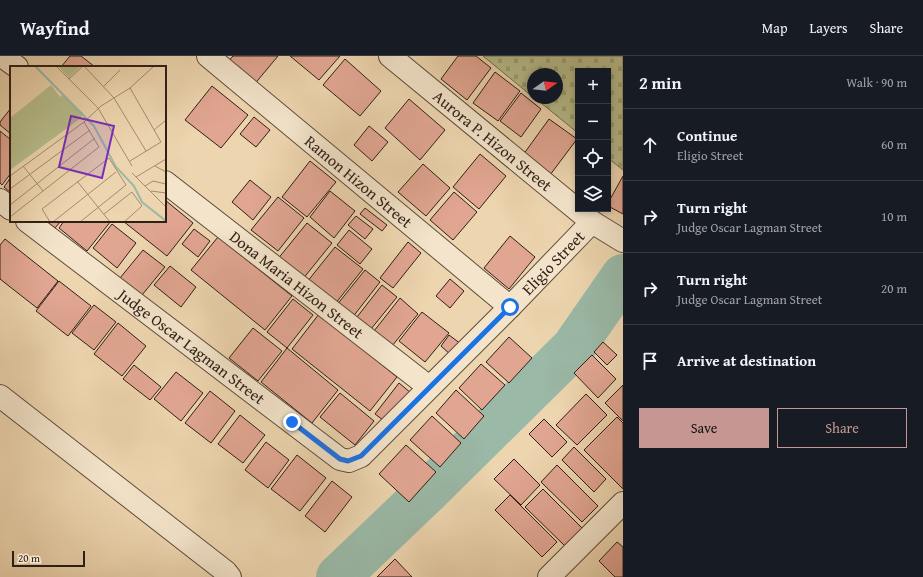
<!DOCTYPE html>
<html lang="en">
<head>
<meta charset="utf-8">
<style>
  body { margin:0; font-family:"Gentium Book Plus",serif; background:#20242c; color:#f1f3f6 }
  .controls { position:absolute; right:12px; top:12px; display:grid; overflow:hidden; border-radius:0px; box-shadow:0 2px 6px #0003 }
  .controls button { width:36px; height:36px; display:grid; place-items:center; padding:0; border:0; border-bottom:1px solid #363941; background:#171b24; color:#f1f3f6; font:20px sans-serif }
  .compass { position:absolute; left:527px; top:12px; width:36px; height:36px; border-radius:50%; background:#171b24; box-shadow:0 2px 6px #0003; rotate:76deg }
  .scale { position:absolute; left:12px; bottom:10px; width:73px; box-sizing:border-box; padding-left:4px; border:2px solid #2f1f16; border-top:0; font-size:11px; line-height:14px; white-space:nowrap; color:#2f1f16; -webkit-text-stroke:3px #f3e4cb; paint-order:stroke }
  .stop { position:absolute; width:12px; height:12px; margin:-9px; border:3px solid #1a73e8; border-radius:50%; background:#fff }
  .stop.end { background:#1a73e8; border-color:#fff; box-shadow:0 1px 4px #0008 }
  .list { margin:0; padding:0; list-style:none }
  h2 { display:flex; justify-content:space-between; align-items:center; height:52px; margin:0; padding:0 16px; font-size:17px }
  h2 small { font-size:13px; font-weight:400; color:#9ea1a6 }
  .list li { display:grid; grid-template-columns:26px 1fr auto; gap:12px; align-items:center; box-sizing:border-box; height:72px; padding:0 16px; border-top:1px solid #363941 }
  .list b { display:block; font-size:15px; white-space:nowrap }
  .list p { margin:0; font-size:13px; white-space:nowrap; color:#9ea1a6 }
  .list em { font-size:13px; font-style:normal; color:#9ea1a6 }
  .actions { display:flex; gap:8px; padding:12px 16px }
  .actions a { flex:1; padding:9px 0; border:1px solid #c59692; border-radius:0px; text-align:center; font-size:14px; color:#c59692 }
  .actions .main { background:#c59692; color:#111 }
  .icon { flex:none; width:22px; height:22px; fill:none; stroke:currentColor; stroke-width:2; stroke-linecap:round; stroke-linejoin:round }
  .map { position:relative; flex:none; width:623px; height:521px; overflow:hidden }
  header { display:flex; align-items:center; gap:24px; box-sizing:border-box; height:56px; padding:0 20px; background:#171b24; border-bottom:1px solid #363941 }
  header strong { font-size:19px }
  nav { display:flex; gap:22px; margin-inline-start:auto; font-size:14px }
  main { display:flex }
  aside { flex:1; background:#171b24 }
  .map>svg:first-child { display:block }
</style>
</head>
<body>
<header>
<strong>Wayfind</strong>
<nav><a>Map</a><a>Layers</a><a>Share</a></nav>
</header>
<main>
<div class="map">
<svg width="623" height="521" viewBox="0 0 623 521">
  <defs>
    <pattern id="cemetery-stones" width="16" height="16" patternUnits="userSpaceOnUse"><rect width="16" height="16" fill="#b7bd8c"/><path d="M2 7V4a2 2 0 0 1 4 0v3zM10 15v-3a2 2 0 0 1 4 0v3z" fill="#9ea278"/></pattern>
  </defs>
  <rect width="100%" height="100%" fill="#edd5af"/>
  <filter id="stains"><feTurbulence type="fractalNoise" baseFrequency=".005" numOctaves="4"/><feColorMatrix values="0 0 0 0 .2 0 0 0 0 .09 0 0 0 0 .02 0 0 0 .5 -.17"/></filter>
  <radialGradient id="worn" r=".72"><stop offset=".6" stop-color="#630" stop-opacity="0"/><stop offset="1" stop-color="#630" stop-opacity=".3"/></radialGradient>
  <path fill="url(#cemetery-stones)" stroke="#736e51" d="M483 0H623V114L608 102V15H578V77L535 42H557V18H533V41Z"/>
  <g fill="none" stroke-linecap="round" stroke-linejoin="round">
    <path stroke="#9ab9a7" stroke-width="44" d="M338 521 427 436 573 292 623 220"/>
  </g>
  <g fill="#e1a692" stroke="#2f1f16">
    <path d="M70 0H81L95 11H61Z"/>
    <path d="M233 0H278L253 30 227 7Z"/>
    <path d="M290 0H340L319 24Z"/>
    <path d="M458 0H476L491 12 467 44 441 23Z"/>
    <path d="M345 3 381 35 360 60 323 29Z"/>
    <path d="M495 16 520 35 498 65 473 47Z"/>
    <path d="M212 30 248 59 221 92 185 64Z"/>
    <path d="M521 37 541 53 521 81 500 65Z"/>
    <path d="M409 43 445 74 420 104 385 72Z"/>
    <path d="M11 52V78L0 69V66Z"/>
    <path d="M254 61 270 74 256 91 240 78Z"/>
    <path d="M549 63 577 83 550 119 523 99Z"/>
    <path d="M369 70 388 86 372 105 354 89Z"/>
    <path d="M0 75 11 84V117L2 129 0 127Z"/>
    <path d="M480 98 506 120 479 153 453 131Z"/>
    <path d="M310 105 336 126 307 161 282 141Z"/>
    <path d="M423 108 450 132 426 160 398 136Z"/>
    <path d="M623 120V158L608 150V147Z"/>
    <path d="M11 121V137L4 131Z"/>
    <path d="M250 124 271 141 253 164 232 146Z"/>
    <path d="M330 135 355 155 334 182 310 161Z"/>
    <path d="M454 136 477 156 453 184 430 164Z"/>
    <path d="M278 141 304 162 278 195 251 174Z"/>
    <path d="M165 144 193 167 167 200 123 165H165Z"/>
    <path d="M365 152 387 169 382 175 360 158Z"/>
    <path d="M356 160 373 173 365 183 348 169Z"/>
    <path d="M46 165H61L55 172Z"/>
    <path d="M64 165H111L87 195 59 172Z"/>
    <path d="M307 167 332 187 302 224 277 204Z"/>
    <path d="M112 168 136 187 117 212 93 192Z"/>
    <path d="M194 173 210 185 198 201 182 188Z"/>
    <path d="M349 174 372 193 360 208 337 189Z"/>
    <path d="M510 180 535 201 509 233 484 212Z"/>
    <path d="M218 181 292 240 265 274 191 214Z"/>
    <path d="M5 183 58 225 37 252 0 223V189Z"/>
    <path d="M408 186 421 197 393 232 380 222Z"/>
    <path d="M335 191 363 213 335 248 307 226Z"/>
    <path d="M143 194 165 211 142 239 120 222Z"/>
    <path d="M170 210 196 231 181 251 154 229Z"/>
    <path d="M365 214 380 226 352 262 336 250Z"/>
    <path d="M450 223 464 235 450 252 436 240Z"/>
    <path d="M59 225 91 250 68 280 36 255Z"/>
    <path d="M382 229 397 241 371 273 357 261Z"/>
    <path d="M400 242 418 258 392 290 374 275Z"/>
    <path d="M293 243 313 259 287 292 267 276Z"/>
    <path d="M94 249 116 266 94 294 72 277Z"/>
    <path d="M422 256 449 277 425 306 399 285Z"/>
    <path d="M319 258 397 321 370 355 292 293Z"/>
    <path d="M118 267 146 290 122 320 94 298Z"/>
    <path d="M253 272 282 295 258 325 229 302Z"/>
    <path d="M449 279 461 288 452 300 441 290Z"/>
    <path d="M509 281 532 302 509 327 486 306Z"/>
    <path d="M603 286 617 299 607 309 594 296Z"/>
    <path d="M287 292 338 334 312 367 261 326Z"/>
    <path d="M592 299 616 323 598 342 574 317Z"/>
    <path d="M481 308 505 329 482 354 459 332Z"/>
    <path d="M134 309 161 331 150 344 123 323Z"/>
    <path d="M176 316 203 337 181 365 154 343Z"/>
    <path d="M399 327 411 337 387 367 375 358Z"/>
    <path d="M623 329V365L605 347Z"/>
    <path d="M456 334 484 360 464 383 436 357Z"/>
    <path d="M210 335 235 355 211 387 185 367Z"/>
    <path d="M340 337 374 365 355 389 320 361Z"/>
    <path d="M586 338 607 359 577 389 556 369Z"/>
    <path d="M240 359 265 379 243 407 218 388Z"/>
    <path d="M432 360 461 387 440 411 410 384Z"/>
    <path d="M617 361 623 367V433L584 394Z"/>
    <path d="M544 363 567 386 552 401 529 378Z"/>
    <path d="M266 386 289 404 268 432 245 414Z"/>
    <path d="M406 389 436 416 409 446 379 418Z"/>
    <path d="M574 391 606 423 594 436 562 404Z"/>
    <path d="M297 399 326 422 300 455 271 433Z"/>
    <path d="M514 403 540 429 521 449 494 423Z"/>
    <path d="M557 409 598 450 582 466 541 426Z"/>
    <path d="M332 425 352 441 325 476 305 460Z"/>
    <path d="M543 433 583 473 566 491 525 451Z"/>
    <path d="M510 439 557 486 542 501 495 454Z"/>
    <path d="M617 486 623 491V521H615L599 505Z"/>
    <path d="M395 503 412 521H377Z"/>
  </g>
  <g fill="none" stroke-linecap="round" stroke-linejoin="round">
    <g stroke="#5e4c3c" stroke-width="24">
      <g id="minor">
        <path d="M2 0 17 11"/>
        <path id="s1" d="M208 0 510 251"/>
        <path id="s2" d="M390 0 592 166 623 185"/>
        <path id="s3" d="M165 126 429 331"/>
        <path d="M0 144 11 153"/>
        <path id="s4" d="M27 165 340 403 349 405 361 400 510 251 592 166"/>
        <path d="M0 340 226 516 230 521"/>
        <path d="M549 521 623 447"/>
      </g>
    </g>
    <use href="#minor" stroke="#f3e4cb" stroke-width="22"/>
  </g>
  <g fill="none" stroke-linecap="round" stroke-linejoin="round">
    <path stroke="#1a73e8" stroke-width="5" d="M292 366 340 403 348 405 361 400 510 251"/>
  </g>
  <g text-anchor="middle" stroke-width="3" stroke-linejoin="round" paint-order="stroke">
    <g font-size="16" fill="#2f1f16" stroke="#f3e4cb">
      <text dy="6" stroke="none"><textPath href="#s2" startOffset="133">Aurora P. Hizon Street</textPath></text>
      <text dy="6" stroke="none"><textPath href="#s1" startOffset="196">Ramon Hizon Street</textPath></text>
      <text dy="6" stroke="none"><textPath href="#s4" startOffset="688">Eligio Street</textPath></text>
      <text dy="6" stroke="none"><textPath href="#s3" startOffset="167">Dona Maria Hizon Street</textPath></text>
      <text dy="6" stroke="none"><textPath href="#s4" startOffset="207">Judge Oscar Lagman Street</textPath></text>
    </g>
  </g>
  <g transform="translate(10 10)">
    <rect width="156" height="156" fill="#edd5af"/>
    <path d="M41 19 50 31 52 29 73 47 71 52 0 104V52Z" fill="#b7bd8c"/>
    <path d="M48 0H71L59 12Z" fill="#b7bd8c"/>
    <path fill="none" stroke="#9ab9a7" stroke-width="2" d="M25 0 84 60 106 101 124 120 132 136 156 155"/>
    <path fill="none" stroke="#a18c72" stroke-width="1" d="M46 0 88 42 122 100M74 0 104 32 136 85M59 13 73 0M93 21 110 4M144 64 156 54M120 95 151 76 120 22M13 100 33 125M145 100 156 106M122 107 156 141M0 110 74 56 91 40 120 22 144 0M126 111 156 93M67 115 100 156M135 120 143 115 156 118M0 123 80 64M141 125 156 127M0 139 85 72M94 148 122 126 132 140 114 156M0 151 89 81 74 56M40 156 32 143 99 92 116 119 70 156M43 156 106 106"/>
    <path fill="#7b2cbf" fill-opacity="0.15" stroke="#7b2cbf" stroke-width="2" d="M61 50 104 60 92 112 49 101Z"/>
    <rect width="156" height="156" fill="none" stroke="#2f1f16" stroke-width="2"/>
  </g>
  <rect width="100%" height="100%" filter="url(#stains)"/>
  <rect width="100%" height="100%" fill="url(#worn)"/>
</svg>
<div class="controls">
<button>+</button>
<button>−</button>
<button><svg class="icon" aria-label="locate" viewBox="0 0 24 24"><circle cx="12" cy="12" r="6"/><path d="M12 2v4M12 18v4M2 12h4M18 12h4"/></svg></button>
<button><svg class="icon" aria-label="layers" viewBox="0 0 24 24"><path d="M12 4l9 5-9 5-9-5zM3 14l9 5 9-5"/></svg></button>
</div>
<svg class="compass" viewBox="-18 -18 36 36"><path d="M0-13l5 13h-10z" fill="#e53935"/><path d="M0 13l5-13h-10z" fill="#9ea1a6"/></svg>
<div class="scale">20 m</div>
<div class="stop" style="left:510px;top:251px"></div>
<div class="stop end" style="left:292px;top:366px"></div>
</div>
<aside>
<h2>2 min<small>Walk · 90 m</small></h2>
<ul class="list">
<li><svg class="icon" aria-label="ahead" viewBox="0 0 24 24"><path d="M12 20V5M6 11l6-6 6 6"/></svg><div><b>Continue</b><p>Eligio Street</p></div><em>60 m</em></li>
<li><svg class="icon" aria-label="right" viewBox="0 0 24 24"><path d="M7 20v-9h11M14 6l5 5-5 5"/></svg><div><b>Turn right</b><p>Judge Oscar Lagman Street</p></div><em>10 m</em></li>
<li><svg class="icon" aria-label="right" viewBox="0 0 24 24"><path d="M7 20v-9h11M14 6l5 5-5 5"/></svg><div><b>Turn right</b><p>Judge Oscar Lagman Street</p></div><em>20 m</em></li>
<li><svg class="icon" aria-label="arrive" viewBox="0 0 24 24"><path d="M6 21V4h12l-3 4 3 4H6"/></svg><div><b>Arrive at destination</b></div></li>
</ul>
<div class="actions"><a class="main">Save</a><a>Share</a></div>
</aside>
</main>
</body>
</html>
